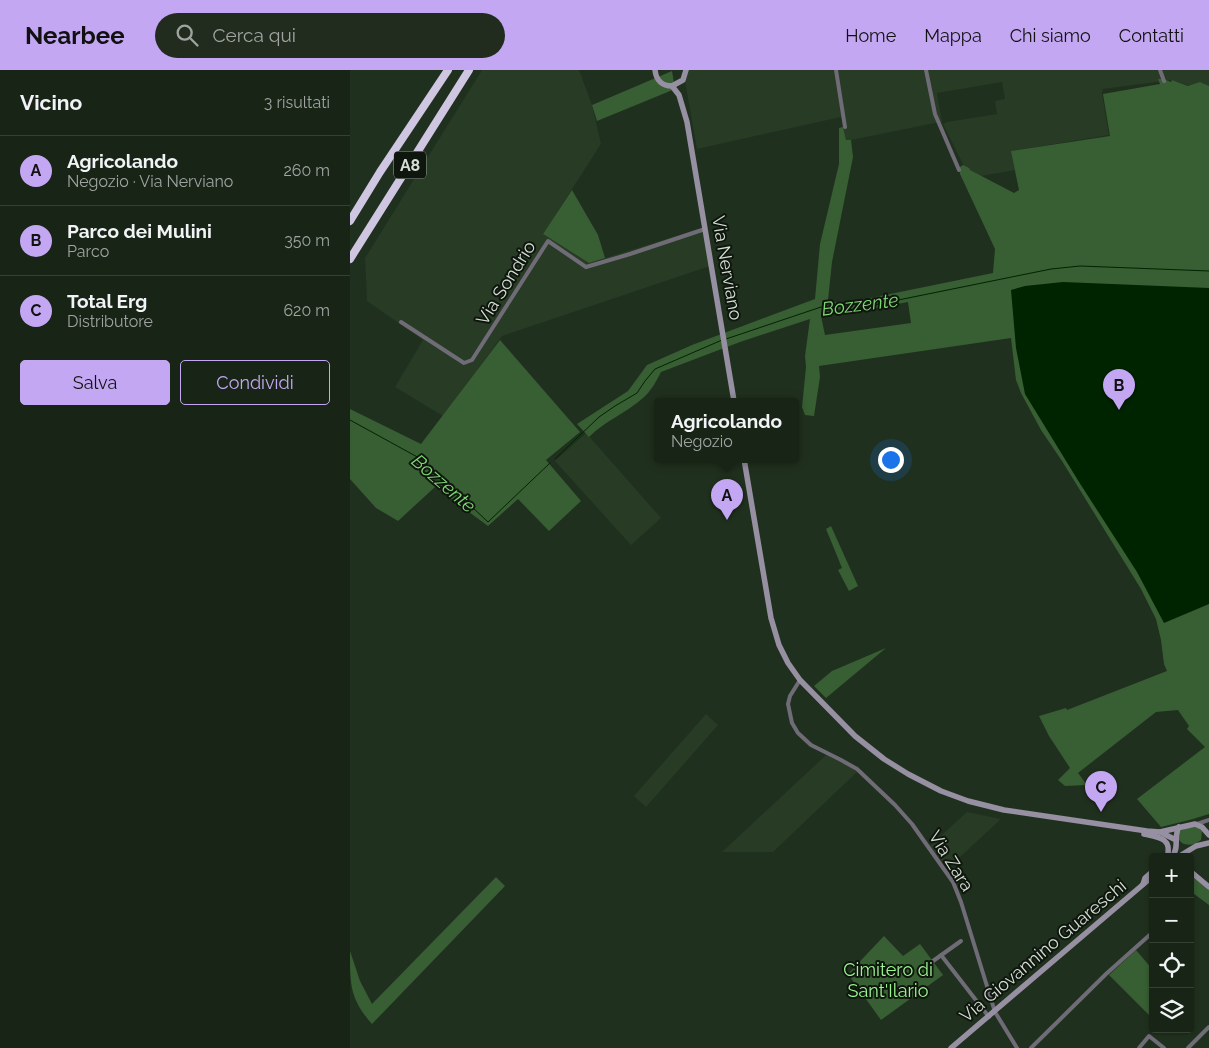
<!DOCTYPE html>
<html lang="it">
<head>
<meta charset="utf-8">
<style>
  body { margin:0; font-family:Raleway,sans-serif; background:#212c1f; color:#f1f3f6 }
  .controls { position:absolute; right:15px; bottom:15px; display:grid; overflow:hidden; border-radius:5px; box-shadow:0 1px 4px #0004 }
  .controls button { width:45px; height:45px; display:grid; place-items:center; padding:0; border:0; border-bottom:1px solid #364135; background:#182416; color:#f1f3f6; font:25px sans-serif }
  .you { position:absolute; left:540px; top:389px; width:18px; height:18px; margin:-12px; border:4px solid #fff; border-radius:50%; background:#1a73e8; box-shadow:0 0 0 8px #1a73e833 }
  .badge { display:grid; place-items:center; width:32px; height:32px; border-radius:50%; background:#c3a7f2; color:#111; font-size:16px; font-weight:700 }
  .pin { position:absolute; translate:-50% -41px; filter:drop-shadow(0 1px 2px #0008) }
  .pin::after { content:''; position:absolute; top:26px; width:18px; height:15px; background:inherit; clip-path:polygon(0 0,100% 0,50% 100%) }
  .popup { position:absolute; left:304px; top:328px; width:145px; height:65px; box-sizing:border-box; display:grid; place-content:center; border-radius:5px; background:#182416; filter:drop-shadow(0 1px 4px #0005); font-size:16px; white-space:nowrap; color:#9fa4a1 }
  .popup b { font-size:19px; color:#f1f3f6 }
  .popup::after { content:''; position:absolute; left:50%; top:100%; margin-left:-10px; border:10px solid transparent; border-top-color:#182416 }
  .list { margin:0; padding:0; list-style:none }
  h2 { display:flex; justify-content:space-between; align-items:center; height:65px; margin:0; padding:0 20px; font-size:21px }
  h2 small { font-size:16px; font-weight:400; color:#9fa4a1 }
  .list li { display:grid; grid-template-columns:32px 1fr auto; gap:15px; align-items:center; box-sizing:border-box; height:70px; padding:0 20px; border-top:1px solid #364135 }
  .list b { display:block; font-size:19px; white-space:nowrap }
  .list p { margin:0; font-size:16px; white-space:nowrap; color:#9fa4a1 }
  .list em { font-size:16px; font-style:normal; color:#9fa4a1 }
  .actions { display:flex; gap:10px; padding:15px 20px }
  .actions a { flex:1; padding:11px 0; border:1px solid #c3a7f2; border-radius:5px; text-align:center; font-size:18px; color:#c3a7f2 }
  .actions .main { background:#c3a7f2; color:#111 }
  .icon { flex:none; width:28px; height:28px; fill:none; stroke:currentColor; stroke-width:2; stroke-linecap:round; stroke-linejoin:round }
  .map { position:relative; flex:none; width:859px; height:978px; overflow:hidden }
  header { display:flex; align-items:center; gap:30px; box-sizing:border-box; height:70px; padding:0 25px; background:#c3a7f2; color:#111 }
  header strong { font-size:24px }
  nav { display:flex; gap:28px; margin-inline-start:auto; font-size:18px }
  .search { width:350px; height:45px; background:#212c1f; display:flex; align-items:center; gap:12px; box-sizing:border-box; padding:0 18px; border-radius:28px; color:#9fa4a1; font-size:19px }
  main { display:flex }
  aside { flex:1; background:#182416 }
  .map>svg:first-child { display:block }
</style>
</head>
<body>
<header>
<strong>Nearbee</strong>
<div class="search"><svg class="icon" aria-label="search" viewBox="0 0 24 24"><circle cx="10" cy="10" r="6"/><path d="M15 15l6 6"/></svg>Cerca qui</div>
<nav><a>Home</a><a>Mappa</a><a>Chi siamo</a><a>Contatti</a></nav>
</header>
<main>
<aside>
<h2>Vicino<small>3 risultati</small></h2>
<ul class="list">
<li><span class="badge">A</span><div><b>Agricolando</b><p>Negozio · Via Nerviano</p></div><em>260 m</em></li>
<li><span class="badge">B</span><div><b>Parco dei Mulini</b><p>Parco</p></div><em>350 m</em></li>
<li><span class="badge">C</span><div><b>Total Erg</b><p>Distributore</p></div><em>620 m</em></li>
</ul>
<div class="actions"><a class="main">Salva</a><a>Condividi</a></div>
</aside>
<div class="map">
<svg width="859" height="978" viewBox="0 0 859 978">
  <rect width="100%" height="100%" fill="#20301e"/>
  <g fill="#273b25">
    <path d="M132 0H229L242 35 251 74 193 164 239 193 352 158 360 196 152 266 93 346 45 317 73 270 17 231 15 188Z"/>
    <path d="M333 0H859V22L822 10 753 19 752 24 759 65 662 81 665 100 631 106 615 98 593 54 597 52 647 44 645 31 655 29 652 12 587 23 592 52 585 53 496 71 491 47 347 79Z"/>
    <path d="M236 363 311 448 281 475 205 391Z"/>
    <path d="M356 644 368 655 296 737 284 726Z"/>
    <path d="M476 685 497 695 507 702 423 782H372Z"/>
    <path d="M617 742 651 749 597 799 580 776Z"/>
  </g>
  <g fill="#385e33" fill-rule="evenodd">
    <path d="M322 1 325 19 247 51 242 35Z"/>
    <path d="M808 9H813L821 12 822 10 838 16 850 12 859 16V744L843 749 811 757 787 729 855 677 837 659 839 656 828 640 806 642 728 703 737 715 715 716 708 710 720 698 699 666 689 646 716 638 717 640 817 601 814 594 811 570 806 549 791 519 712 391 691 360 671 323 666 310 661 268 469 296 470 307 464 346 455 345 452 337 456 297 455 286 460 249 390 272 311 302C306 312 301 321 293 328 276 343 255 351 239 367L227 354 278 321 297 295 342 275 465 229 470 174 489 94V58L493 57 496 70H501L503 87 482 192 478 230 491 234 643 203 645 179 610 104V97L613 95 619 98 620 100 664 123 669 120 661 81 760 66 753 24 810 14ZM558 232 561 253 475 265 471 246 472 241 495 244Z"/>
    <path d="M222 120 248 165 255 188 239 193 193 164Z"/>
    <path d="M150 270 230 362 196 390 231 431 199 461 168 429 138 456 85 417 48 451 26 438 0 409V339L71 374Z"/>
    <path d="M481 456 508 516 499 521 488 500 492 498 476 459Z"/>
    <path d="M536 578 476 628 464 616 482 601Z"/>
    <path d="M843 756 850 758 852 761 851 770C845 775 838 776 832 773L829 770V762L832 760Z"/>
    <path d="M840 804 859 820V835L840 821Z"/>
    <path d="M146 807 155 816 22 954C0 929 0 915 0 881L10 911 22 934Z"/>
    <path d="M534 866 553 886 570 874 593 905 531 950 498 904Z"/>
    <path d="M786 880 803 900 802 948 759 905Z"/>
  </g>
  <path fill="#002400" d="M713 212 859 218V534L814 553 787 502 729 412 675 324 666 278 661 220 675 216Z"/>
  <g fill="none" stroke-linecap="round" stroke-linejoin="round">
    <g stroke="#002400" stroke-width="1">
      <path d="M376 269 471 237 488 240H499L701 199 730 196 859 201"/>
      <path d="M0 350 71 389 138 452 200 393"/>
      <path d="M205 389 249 347 265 336 287 323 295 311 305 299 372 270"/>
    </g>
    <g stroke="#706c77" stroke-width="4">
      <path d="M486 0 495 57"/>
      <path d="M576 0 585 44 609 100"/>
      <path d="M810 0 814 11"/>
      <path d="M51 252 114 293 122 290 198 171 236 197 280 184 355 159"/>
      <path d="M450 610 440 626 438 634 442 653 448 663 461 675 491 690 507 699 545 735 562 754 603 812 611 832 645 942 667 978"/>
      <path d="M847 754 859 750"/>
      <path d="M591 885 639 947"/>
      <path d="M583 891 611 871"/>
      <path d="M681 978 756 904 803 862"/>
      <path d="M789 978 799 966 814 978"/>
      <path d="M838 978 859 957"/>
    </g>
    <g stroke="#9690a2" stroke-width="5.5">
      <path d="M305 0C306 10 312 16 322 16L333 10 336 0"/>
      <path d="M322 16 329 25 337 52 384 331"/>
      <path d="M394 389 421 548 429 575 438 593 450 610 505 666 534 689 558 704 591 721 618 731 654 740 797 761 810 762 845 754 852 757 859 765"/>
      <path d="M810 762 826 770"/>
      <path d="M794 764C808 767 823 768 817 787"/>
      <path d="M822 787C830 777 823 767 829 757"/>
      <path d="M828 787 846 776 859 773"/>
      <path d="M840 801 859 817"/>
      <path d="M793 814 795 808 803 801"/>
      <path d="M601 978 803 806"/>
    </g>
    <g stroke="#cfc6e1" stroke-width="8">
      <path d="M0 151 30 102 98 0"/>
      <path d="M0 189 119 0"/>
    </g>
  </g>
  <g text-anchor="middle" stroke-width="4" stroke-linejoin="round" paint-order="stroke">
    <rect fill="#0f160e" stroke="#99a298" stroke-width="1" x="44" y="81.5" width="32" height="27" rx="4"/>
    <g font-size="16" font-weight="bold" fill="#d4ded3">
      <text x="60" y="101">A8</text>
    </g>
    <g font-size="18" fill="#d4ded3" stroke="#0f160e">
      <text transform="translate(377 198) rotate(80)" y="6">Via Nerviano</text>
      <text transform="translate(156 213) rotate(-58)" y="6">Via Sondrio</text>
      <text transform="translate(601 791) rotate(58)" y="6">Via Zara</text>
      <text transform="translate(693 881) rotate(-40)" y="6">Via Giovannino Guareschi</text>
    </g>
    <g font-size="18" fill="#9bf591" stroke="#0f160e">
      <text x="538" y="906">Cimitero di<tspan x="538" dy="21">Sant'Ilario</tspan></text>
    </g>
    <g font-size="19" font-style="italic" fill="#7fd875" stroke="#0f160e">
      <text transform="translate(510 234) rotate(-7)" y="7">Bozzente</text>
      <text transform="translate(94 413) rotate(41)" y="7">Bozzente</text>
    </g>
  </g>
</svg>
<div class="controls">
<button>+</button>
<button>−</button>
<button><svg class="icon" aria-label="locate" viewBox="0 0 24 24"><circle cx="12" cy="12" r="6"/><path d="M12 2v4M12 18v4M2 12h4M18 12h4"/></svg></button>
<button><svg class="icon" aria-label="layers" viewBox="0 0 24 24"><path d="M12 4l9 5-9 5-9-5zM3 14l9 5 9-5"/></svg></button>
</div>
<div class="you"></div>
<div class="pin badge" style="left:377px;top:450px">A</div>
<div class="popup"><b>Agricolando</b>Negozio</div>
<div class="pin badge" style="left:769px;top:340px">B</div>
<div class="pin badge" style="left:751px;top:742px">C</div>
</div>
</main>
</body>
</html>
